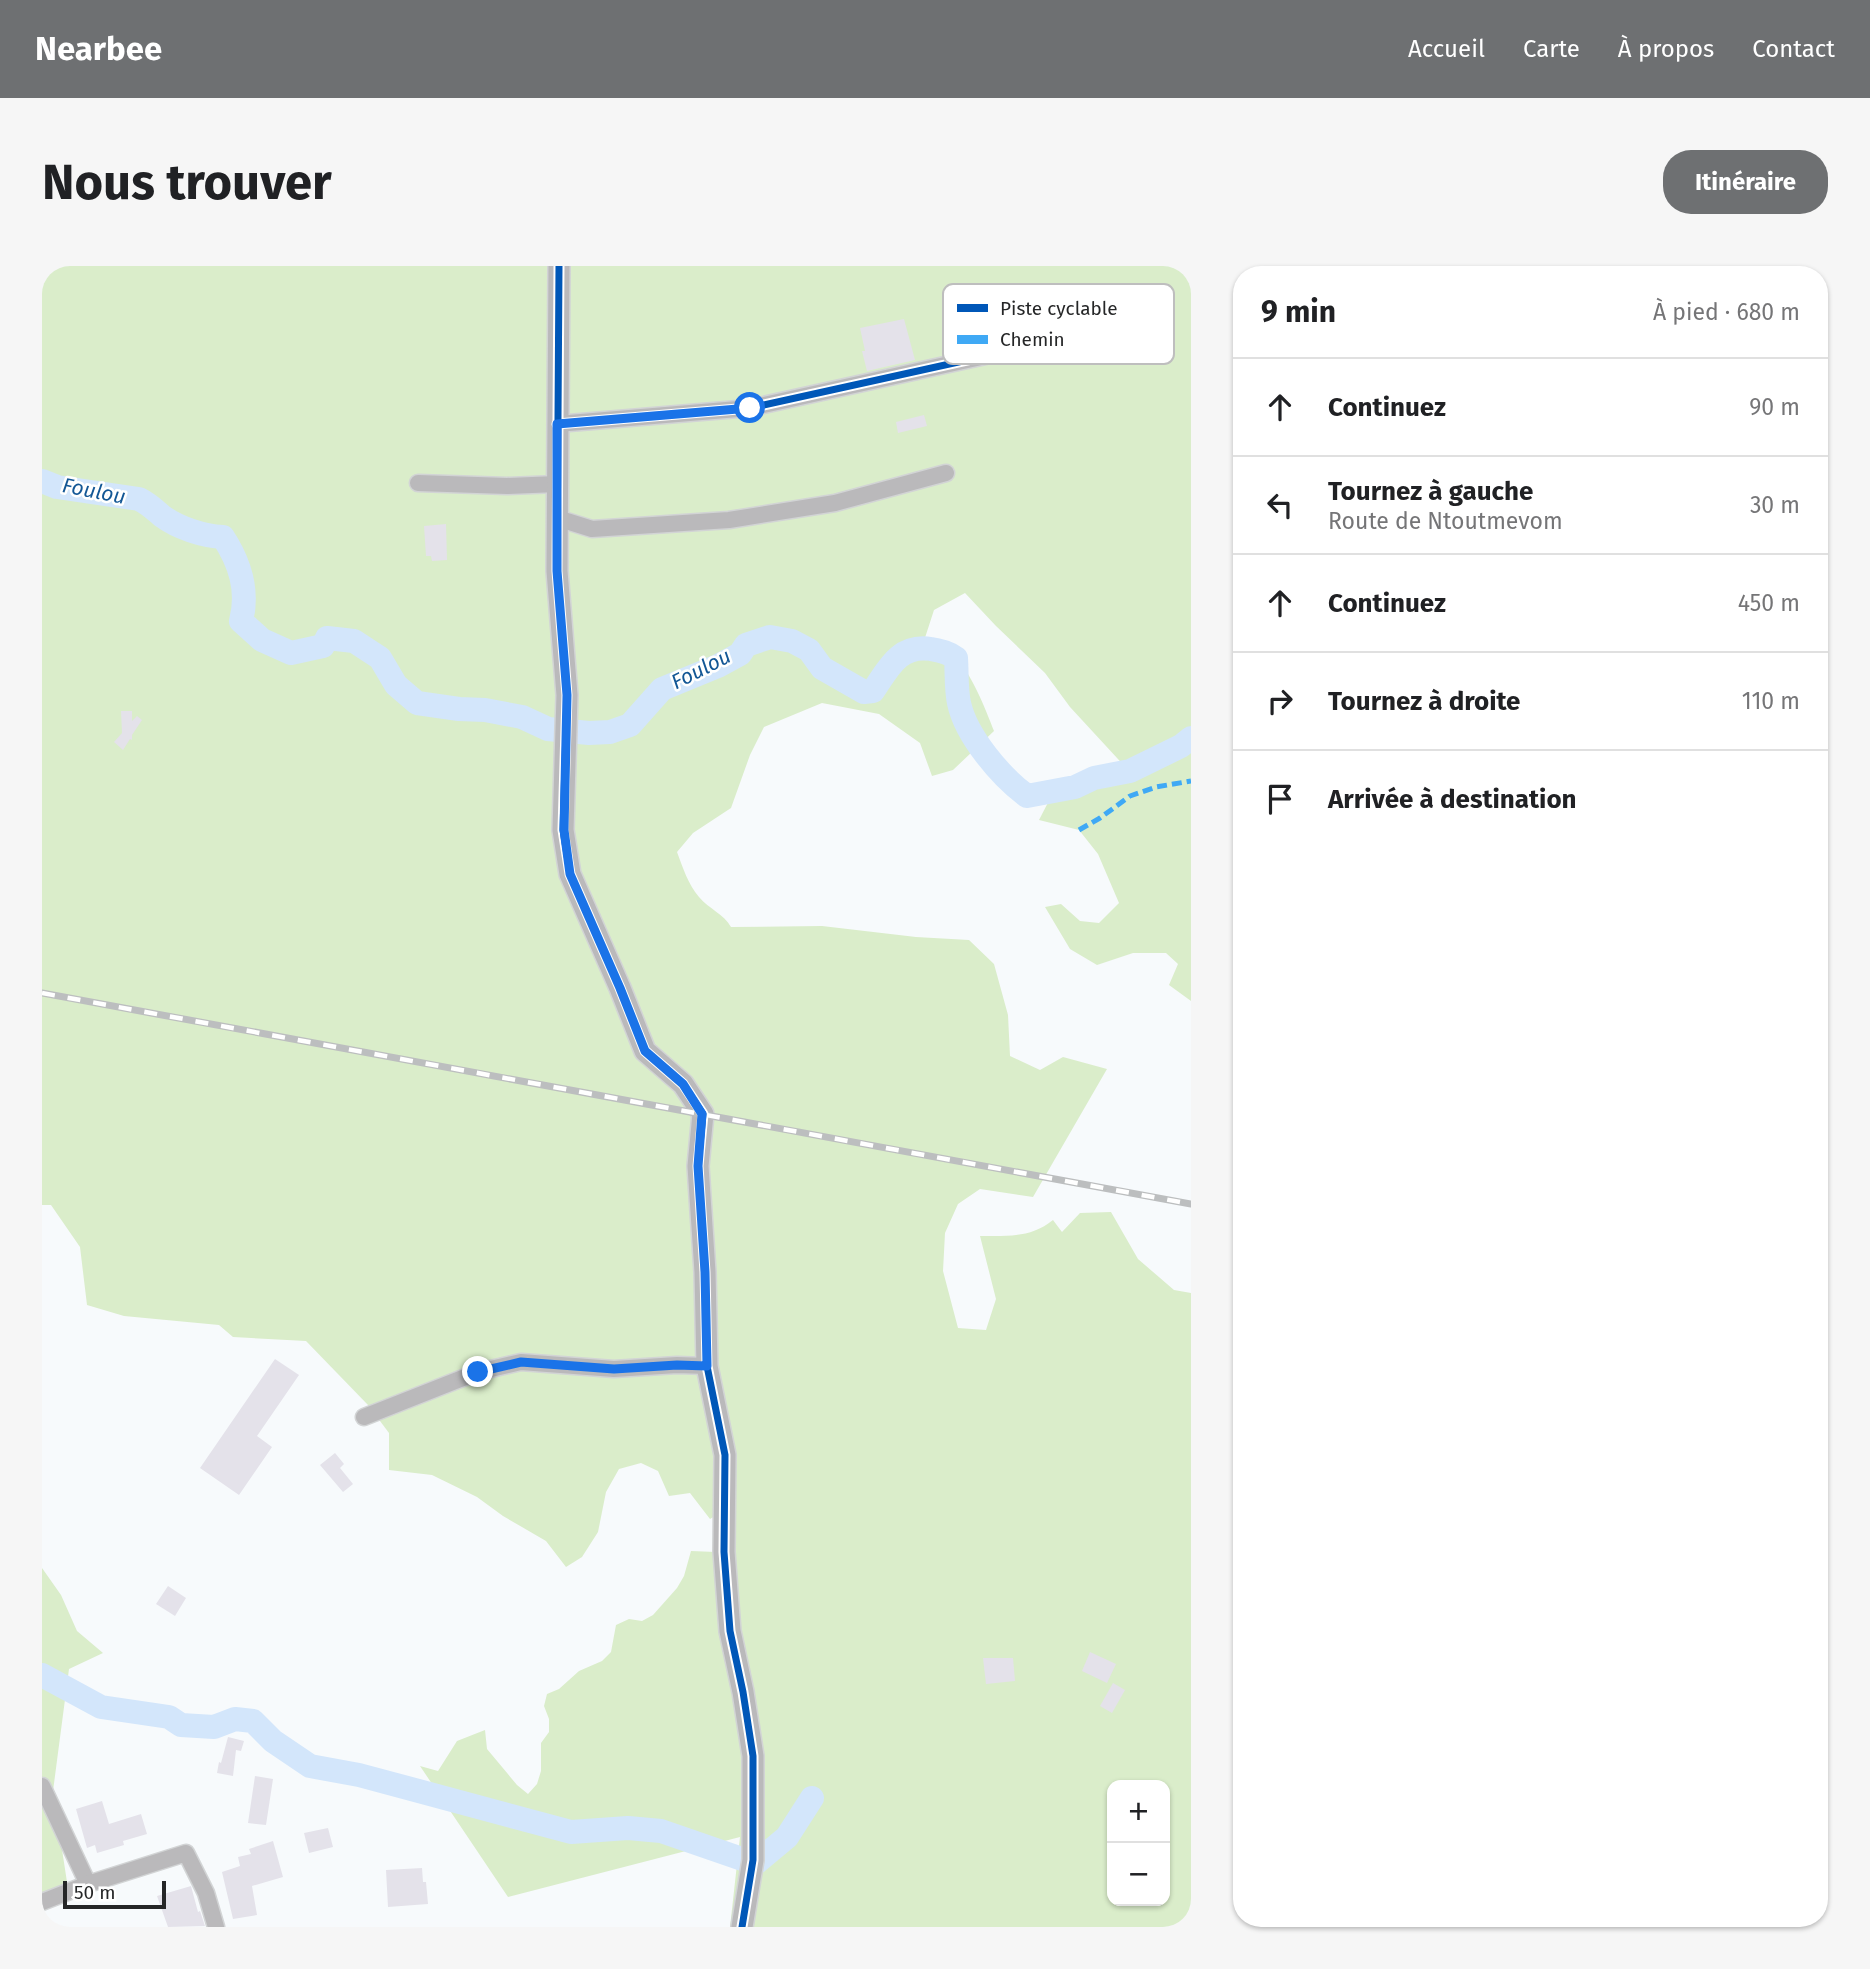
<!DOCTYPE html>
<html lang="fr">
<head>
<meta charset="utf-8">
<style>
  body { margin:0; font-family:"Fira Sans",sans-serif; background:#f6f6f6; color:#202124 }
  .controls { position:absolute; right:21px; bottom:21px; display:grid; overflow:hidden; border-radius:14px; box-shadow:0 2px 5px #0004 }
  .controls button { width:63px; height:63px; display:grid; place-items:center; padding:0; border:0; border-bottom:2px solid #e0e0e0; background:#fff; color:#202124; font:35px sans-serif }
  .scale { position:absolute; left:21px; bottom:18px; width:103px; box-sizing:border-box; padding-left:7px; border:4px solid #252627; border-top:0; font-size:19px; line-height:24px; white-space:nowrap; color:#252627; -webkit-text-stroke:5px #fff; paint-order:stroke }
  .stop { position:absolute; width:21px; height:21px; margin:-16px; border:5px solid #1a73e8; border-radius:50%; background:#fff }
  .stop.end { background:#1a73e8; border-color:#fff; box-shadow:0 2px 7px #0008 }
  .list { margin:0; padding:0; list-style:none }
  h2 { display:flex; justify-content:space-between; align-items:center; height:91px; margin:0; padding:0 28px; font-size:30px }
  h2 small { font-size:23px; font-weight:400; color:#757577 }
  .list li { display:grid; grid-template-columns:46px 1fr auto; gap:21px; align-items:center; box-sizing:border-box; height:98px; padding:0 28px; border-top:2px solid #e0e0e0 }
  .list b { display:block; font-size:26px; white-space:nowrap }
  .list p { margin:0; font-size:23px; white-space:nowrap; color:#757577 }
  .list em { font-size:23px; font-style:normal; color:#757577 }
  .icon { flex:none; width:38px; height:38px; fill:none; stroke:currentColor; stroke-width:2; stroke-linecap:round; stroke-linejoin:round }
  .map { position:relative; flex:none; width:1149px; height:1661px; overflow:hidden; border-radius:28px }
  header { display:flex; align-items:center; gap:42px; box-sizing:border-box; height:98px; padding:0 35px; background:#6e7072; color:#fff }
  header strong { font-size:33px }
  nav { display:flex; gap:38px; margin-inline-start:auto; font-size:24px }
  .intro { display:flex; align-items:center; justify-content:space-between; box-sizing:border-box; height:168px; padding:0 42px }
  h1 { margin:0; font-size:49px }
  .button { padding:18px 32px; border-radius:28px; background:#6e7072; color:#fff; font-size:24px; font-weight:700 }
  main { display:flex; gap:42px; padding:0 42px }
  aside { flex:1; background:#fff; border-radius:28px; box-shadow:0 2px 5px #0004 }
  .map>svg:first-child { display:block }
</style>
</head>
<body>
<header>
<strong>Nearbee</strong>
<nav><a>Accueil</a><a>Carte</a><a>À propos</a><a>Contact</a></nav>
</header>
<div class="intro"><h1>Nous trouver</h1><a class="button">Itinéraire</a></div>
<main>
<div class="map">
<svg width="1149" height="1661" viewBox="0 0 1149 1661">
  <rect width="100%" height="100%" fill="#f7fafc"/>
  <g fill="#daedca" fill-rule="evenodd">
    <path d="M0 0H1149V735L1127 719 1136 698 1124 687H1091L1055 699 1028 683 1003 641 1019 638 1038 655 1057 657 1077 637 1056 588 1037 564 997 554 1012 525 1033 521 1052 512 1087 505 1028 441 1003 407 954 360 923 327 892 344 880 381C888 384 899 383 907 387 926 396 945 447 952 465L911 504 890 510 878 477 837 448 780 437 722 461 708 489 689 542 651 567 635 586C641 602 646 618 657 631 667 643 682 648 689 661L780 660 874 671 927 674 952 698 966 749 968 790 998 804 1021 791 1065 803 991 931 938 923 916 938 903 967 901 1005 916 1062 944 1064 954 1033 938 970C965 970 989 972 1011 954L1020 966 1038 947 1069 946 1096 993 1132 1024 1149 1027V1661H688L698 1571 466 1631 378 1500 396 1505 415 1475 443 1464 445 1483 475 1519 486 1528 495 1518 499 1505V1477L507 1466V1453L502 1440 505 1428 517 1423 537 1405 560 1395 569 1386 574 1359 587 1353 600 1355 611 1349 635 1322 642 1310 649 1285 674 1286 683 1244 668 1253 648 1227 627 1230 616 1205 599 1197 577 1203 564 1226 556 1266 540 1291 524 1301 504 1275 461 1250 435 1231 390 1209 347 1204V1167L326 1139 264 1075 191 1071 177 1059 82 1050 45 1039 38 981 9 939H0ZM1070 1519H1123V1635H1070Z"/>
    <path d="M0 1302 19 1329 35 1365 61 1387 27 1403 11 1525 25 1616 0 1633Z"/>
  </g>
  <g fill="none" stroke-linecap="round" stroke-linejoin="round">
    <g stroke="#d3e6fb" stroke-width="24">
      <path d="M0 215 15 221 97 233C107 238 112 243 120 250 136 262 161 270 181 271 198 297 207 324 199 355L220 374 249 387 281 380 285 372 312 375 338 392 354 419 375 437 417 443 443 444 480 451 506 463 547 467 568 466 588 459 620 423 676 400 698 388 704 379 728 371 750 375 767 384 780 402 822 426 831 425C846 403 857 378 889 383 899 385 906 386 914 392 915 407 914 423 917 437 924 470 959 511 985 530L1033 521 1052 512 1088 505 1139 480 1149 472"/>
      <path d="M0 1409 59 1441 127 1451 139 1459 172 1461 193 1453 211 1455 231 1475 268 1500 317 1509 529 1566 586 1562 619 1565 703 1594"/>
      <path d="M715 1596 745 1571 770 1532"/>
    </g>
  </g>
  <g fill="#e4e2ea">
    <path d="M862 53 873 94 825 105 820 85H823L818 62Z"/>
    <path d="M882 149 885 160 856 167 854 156Z"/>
    <path d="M404 258 405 294 390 295 389 290H384L382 260Z"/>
    <path d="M79 445H90V455L95 450 100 454 90 469V474L88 473 81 484 72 476 80 467Z"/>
    <path d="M233 1093 257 1109 215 1170 230 1181 197 1229 158 1202Z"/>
    <path d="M293 1187 302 1198 298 1202 311 1218 301 1226 278 1199Z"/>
    <path d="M126 1320 144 1332 133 1350 114 1338Z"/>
    <path d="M1048 1386 1074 1398 1065 1417 1040 1405Z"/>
    <path d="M941 1392H971L973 1415 944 1418Z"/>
    <path d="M1071 1417 1083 1424 1070 1447 1058 1440Z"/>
    <path d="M186 1471 202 1475 199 1485 194 1484 191 1510 175 1507 177 1496 179 1497Z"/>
    <path d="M213 1510 231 1513 224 1559 206 1557Z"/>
    <path d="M60 1535 67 1558 99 1548 105 1568 81 1575 82 1579 55 1587 53 1579 45 1582 34 1543Z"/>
    <path d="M286 1562 291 1581 267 1587 262 1567Z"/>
    <path d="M231 1575 241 1611 210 1620 215 1649 191 1653 180 1606 198 1600 196 1591 209 1588 207 1583Z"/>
    <path d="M380 1602 381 1616H384L386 1638 346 1641 344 1604Z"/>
    <path d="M149 1620 156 1646 158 1645 163 1660 126 1661 115 1630Z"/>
  </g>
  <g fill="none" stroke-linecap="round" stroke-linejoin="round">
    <g stroke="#d2d4d5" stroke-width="19">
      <g id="minor">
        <path d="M515 158 708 142 989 80 1080 43"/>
        <path d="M376 217 465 220 515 218"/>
        <path d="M515 252 550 263 687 254 793 237 904 207"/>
        <path d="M322 1151 436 1106 479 1096 572 1103 635 1099 665 1100"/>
        <path d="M0 1520 46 1618"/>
        <path d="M0 1636 46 1618 144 1587 164 1627 174 1661"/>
      </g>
    </g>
    <g stroke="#d2d4d5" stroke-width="24">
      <path id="tertiary" d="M517 0 515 305 525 429 521 564 528 608 578 722 603 785 641 818 661 848 656 900 663 1006 665 1100 683 1189 682 1286 688 1365 701 1426 711 1490V1594L700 1661"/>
    </g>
    <use href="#minor" stroke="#bab9bb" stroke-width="16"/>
    <use href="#tertiary" stroke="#bab9bb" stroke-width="21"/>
    <g stroke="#bcbebf" stroke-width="7">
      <path id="rail" d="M0 727 1149 938"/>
    </g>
    <use href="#rail" stroke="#fff" stroke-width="4.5" stroke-dasharray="13" stroke-linecap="butt"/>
    <path stroke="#3fa9f5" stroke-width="5" stroke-dasharray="10 5" stroke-linecap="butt" d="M1037 564 1058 552 1088 530 1114 521 1149 515"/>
    <g stroke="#fff" stroke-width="11">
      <g id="cycleway">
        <path d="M517 0 515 305 525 429 521 564 528 608 578 722 603 785 641 818 661 848 656 900 663 1006 665 1100 683 1189 682 1286 688 1365 701 1426 711 1490V1594L700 1661"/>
        <path d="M515 158 708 142 989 80 1080 43"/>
      </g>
    </g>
    <use href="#cycleway" stroke="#0057b8" stroke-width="7"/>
  </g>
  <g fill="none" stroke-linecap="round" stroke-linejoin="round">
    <path stroke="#1a73e8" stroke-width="9" d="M436 1106 479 1096 572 1103 635 1099 665 1100 663 1006 656 900 660 848 641 818 603 785 578 722 528 608 522 564 525 429 515 305V158L708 142"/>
  </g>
  <g text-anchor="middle" stroke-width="5" stroke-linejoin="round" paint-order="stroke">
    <g font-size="21" font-style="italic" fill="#135795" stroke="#fff">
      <text transform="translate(52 225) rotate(11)" y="7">Foulou</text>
      <text transform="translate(659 403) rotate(-27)" y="7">Foulou</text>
    </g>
  </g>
  <rect x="901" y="18" width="231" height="80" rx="10" fill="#fff" stroke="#bebebe" stroke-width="2"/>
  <rect x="915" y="38" width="31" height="8" fill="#0057b8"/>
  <rect x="915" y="69" width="31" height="9" fill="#3fa9f5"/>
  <g font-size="19" fill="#252627">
    <text x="958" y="49">Piste cyclable</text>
    <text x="958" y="80">Chemin</text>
  </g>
</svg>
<div class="controls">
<button>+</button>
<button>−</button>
</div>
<div class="scale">50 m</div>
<div class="stop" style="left:708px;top:142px"></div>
<div class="stop end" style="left:436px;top:1106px"></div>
</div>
<aside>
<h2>9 min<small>À pied · 680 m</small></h2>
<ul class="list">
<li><svg class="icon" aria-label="ahead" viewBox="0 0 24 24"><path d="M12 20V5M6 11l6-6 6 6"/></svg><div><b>Continuez</b></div><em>90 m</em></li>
<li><svg class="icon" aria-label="left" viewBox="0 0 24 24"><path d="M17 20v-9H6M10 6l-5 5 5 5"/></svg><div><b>Tournez à gauche</b><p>Route de Ntoutmevom</p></div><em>30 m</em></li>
<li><svg class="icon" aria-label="ahead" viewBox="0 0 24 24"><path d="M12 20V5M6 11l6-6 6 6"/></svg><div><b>Continuez</b></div><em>450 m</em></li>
<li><svg class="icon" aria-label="right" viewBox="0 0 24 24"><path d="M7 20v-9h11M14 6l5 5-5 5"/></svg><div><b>Tournez à droite</b></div><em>110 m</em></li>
<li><svg class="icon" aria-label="arrive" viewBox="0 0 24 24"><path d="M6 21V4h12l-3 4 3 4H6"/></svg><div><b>Arrivée à destination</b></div></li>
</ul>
</aside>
</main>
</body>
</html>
